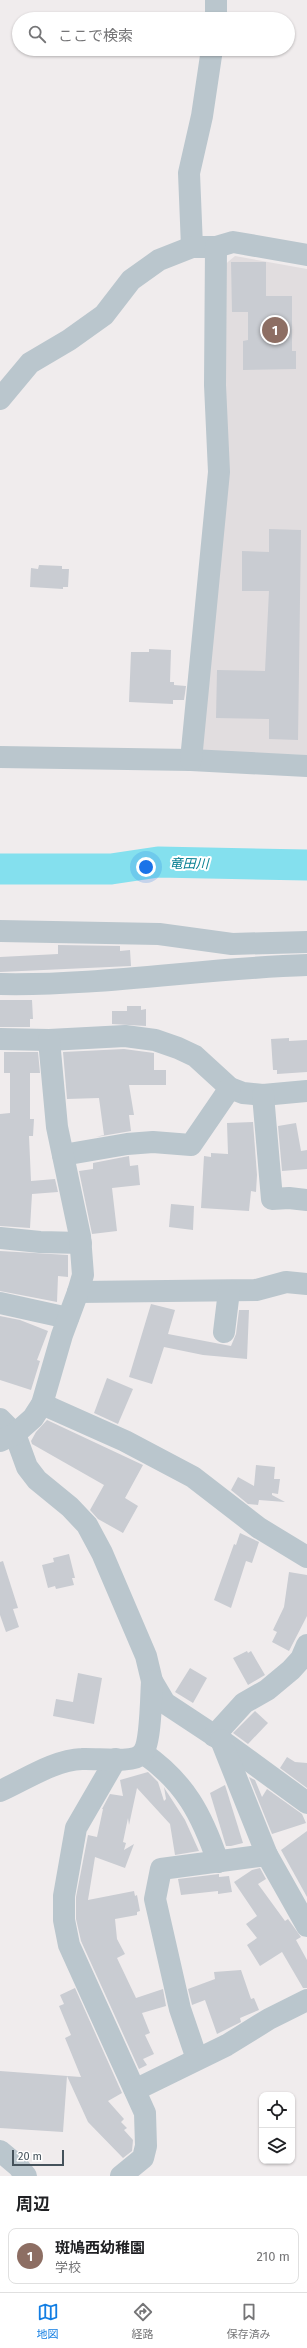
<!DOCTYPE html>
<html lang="ja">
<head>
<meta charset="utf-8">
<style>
  body { margin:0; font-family:"Fira Sans","Noto Sans JP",sans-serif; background:#f6f6f6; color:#202124 }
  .controls { position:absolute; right:12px; bottom:12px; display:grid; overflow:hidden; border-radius:8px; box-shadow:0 1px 3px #0004 }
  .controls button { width:36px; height:36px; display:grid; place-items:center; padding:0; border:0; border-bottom:1px solid #e0e0e0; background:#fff; color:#202124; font:20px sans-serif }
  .scale { position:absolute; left:12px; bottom:10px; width:52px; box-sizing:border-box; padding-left:4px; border:2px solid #45525b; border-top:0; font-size:11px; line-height:14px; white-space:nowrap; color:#45525b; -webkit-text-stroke:3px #fff; paint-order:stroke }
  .you { position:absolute; left:146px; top:867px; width:14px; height:14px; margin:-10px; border:3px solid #fff; border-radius:50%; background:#1a73e8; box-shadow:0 0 0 6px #1a73e833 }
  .badge { display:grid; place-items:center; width:26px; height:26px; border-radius:50%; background:#137ee3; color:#fff; font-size:13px; font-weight:700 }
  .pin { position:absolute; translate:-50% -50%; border:2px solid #fff; box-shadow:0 1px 4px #0006 }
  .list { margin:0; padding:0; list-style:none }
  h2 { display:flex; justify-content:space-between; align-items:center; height:52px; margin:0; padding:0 16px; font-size:17px }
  h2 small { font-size:13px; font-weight:400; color:#757577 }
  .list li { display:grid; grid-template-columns:26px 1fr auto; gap:12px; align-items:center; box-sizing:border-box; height:56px; margin:0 8px 8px; padding:0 8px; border:1px solid #e0e0e0; border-radius:8px }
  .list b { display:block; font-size:15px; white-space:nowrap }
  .list p { margin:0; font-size:13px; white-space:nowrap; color:#757577 }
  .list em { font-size:13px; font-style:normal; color:#757577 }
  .icon { flex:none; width:22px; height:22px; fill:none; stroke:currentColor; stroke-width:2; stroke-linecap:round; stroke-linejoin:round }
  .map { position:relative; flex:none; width:307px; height:2176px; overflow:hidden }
  .search { position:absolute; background:#fff; box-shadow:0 1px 3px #0004; left:12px; right:12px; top:12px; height:44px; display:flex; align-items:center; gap:10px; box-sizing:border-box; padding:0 14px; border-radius:22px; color:#757577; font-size:15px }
  .sheet { height:116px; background:#fff }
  nav { display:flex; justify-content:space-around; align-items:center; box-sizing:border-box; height:56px; border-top:1px solid #e0e0e0; background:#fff; font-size:11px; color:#757577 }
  nav a { display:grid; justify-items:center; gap:2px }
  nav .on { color:#137ee3 }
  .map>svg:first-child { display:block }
</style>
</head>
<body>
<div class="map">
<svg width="307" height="2176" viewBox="0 0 307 2176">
  <rect width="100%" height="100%" fill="#f0eced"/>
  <path fill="#e1dddf" d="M235 256 307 269V755L201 753 222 267Z"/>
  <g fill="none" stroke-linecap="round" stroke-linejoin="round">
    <path stroke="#84e0ee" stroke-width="31" d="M0 869H111L158 862 307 865"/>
  </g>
  <g fill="#c9ccd2">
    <path d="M231 262H266V296H292V351H296V369L243 370V341L248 340V312H232Z"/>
    <path d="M269 529 301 530 298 740 269 739V719L216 718 217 670 265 671 269 591H242V551L269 552Z"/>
    <path d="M39 565 62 566V569H69L68 587H63V589L30 587 31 568 38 569Z"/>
    <path d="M149 649 171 650 170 682H174V685L186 686 184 700H173V704L129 702 131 652H149Z"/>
    <path d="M58 945 120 946V951L130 950 131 966 0 972V957L58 954Z"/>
    <path d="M0 1000H32L33 1019H30V1027H0Z"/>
    <path d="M127 1006H141V1010L146 1009V1026L112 1024V1011H127Z"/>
    <path d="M289 1038V1041L307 1040V1072L277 1074V1070H273L271 1039Z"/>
    <path d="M124 1049 154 1053V1070H166V1085H129L134 1115H129L131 1131 96 1137 104 1135 99 1098 67 1099 63 1052Z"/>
    <path d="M4 1052H38L40 1073H30V1119H34L33 1136H29L31 1181 55 1179 58 1192 32 1194 30 1228 0 1226V1114L10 1113V1073H4Z"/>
    <path d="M253 1122 257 1175 256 1192 251 1191 249 1211 201 1208 204 1156 211 1157V1153L228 1154 227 1123Z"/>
    <path d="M296 1123 301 1151 307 1150V1169L282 1171 278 1126Z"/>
    <path d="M129 1156 130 1166 138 1165 140 1185 112 1188 117 1231 92 1234 79 1171 93 1169V1163Z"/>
    <path d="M171 1204 194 1206 193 1230 169 1227Z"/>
    <path d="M0 1251 68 1255V1277L58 1276 57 1302 0 1291Z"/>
    <path d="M151 1304 175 1310 168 1334 231 1346 236 1334 239 1310H249L247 1359 203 1355 164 1347 152 1384 129 1377Z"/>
    <path d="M0 1316 20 1320 48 1331 37 1360 40 1361 31 1390 0 1380Z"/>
    <path d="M107 1378 133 1389 118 1424 94 1413Z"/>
    <path d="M47 1420 143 1465 125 1498 138 1506 123 1533 98 1519 90 1510 104 1485 32 1444 31 1441 36 1432Z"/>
    <path d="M256 1465 275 1467 274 1479H280L278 1494 272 1493V1495L285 1502 259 1500 258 1505 248 1504 231 1490 238 1477 254 1486Z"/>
    <path d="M240 1533 259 1542 252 1563 246 1561 231 1608 214 1600 234 1544 236 1545Z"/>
    <path d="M69 1554 75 1578H72L74 1585 56 1589 55 1586 48 1588 42 1565 54 1562 53 1558Z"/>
    <path d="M3 1561 18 1608 13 1609 19 1627 6 1632 0 1615V1562Z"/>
    <path d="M289 1572 307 1575V1616L289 1651 272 1642 277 1632 273 1630 284 1607Z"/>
    <path d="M247 1651 248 1653 251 1651 265 1675 248 1685 233 1658Z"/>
    <path d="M190 1668 207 1678 193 1703 175 1692Z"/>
    <path d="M78 1673 102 1678 94 1724 53 1716 56 1699 73 1702Z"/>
    <path d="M255 1711 268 1723 248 1744 233 1733Z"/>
    <path d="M287 1757 295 1762 307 1763V1788L280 1768Z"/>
    <path d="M148 1772 158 1782 164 1801 166 1799 164 1787 165 1789 185 1820 199 1851 175 1855 170 1824 137 1788 129 1825 128 1818 123 1842 126 1843 124 1850 134 1844 125 1868 95 1857 88 1900 134 1891 135 1896 137 1895 140 1911 137 1912V1915L115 1919 117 1939 125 1954 117 1958 136 1998 163 1989 166 2006 142 2013 150 2033 145 2035 154 2054 143 2059 147 2065 139 2069 81 1941 76 1919V1897L88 1835 97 1837 103 1809H102L110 1794 123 1796 120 1780Z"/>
    <path d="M249 1777 255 1780 262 1797 267 1789 302 1814 306 1823 272 1834Z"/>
    <path d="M225 1785 243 1843 231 1846H226L210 1793Z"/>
    <path d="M307 1831V1897L281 1850Z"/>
    <path d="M260 1868 266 1879 258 1884 285 1921 288 1919 301 1937 296 1940 307 1960V1988H303L282 1952 260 1966 247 1945 257 1938 246 1924 257 1916 234 1882 252 1870Z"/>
    <path d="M219 1874V1877L229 1876 232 1892 218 1894V1891L181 1895 178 1879Z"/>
    <path d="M241 1970 251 1999 254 1998 259 2010 240 2018 241 2022 217 2034 205 2000 192 2005 188 1989 215 1979 214 1972Z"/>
    <path d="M75 1988 122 2093 108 2101 124 2119 121 2122 127 2128 124 2130 133 2140 132 2151 123 2158 88 2122 67 2076 63 2132 0 2128V2071L81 2077 65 2038 71 2035 59 2006 64 2004 60 1995Z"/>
  </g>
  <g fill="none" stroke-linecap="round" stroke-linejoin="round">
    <g stroke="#bac6cd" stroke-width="22">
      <path d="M216 19V0"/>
      <path d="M192 247 189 173 202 116 212 49"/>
      <path d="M0 399 30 363 69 340 104 315 131 280 159 260 192 247H216"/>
      <path d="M0 757 191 760 307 766"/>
      <path d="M191 760 219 472 215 385 216 247 233 242 307 255"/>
      <path d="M0 931 159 934 232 944 307 942"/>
      <path d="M0 984C102 986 205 968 307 965"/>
      <path d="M0 1039 49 1040 125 1036 155 1040 178 1048 195 1056 230 1088 243 1093 263 1095 307 1091"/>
      <path d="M263 1095 272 1199 289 1198 307 1200"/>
      <path d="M63 1155 127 1144 153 1142 191 1145 230 1088"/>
      <path d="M0 1238 40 1242 81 1243"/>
      <path d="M78 1292 256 1290 286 1282 307 1284"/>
      <path d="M0 1303 68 1318"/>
      <path d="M224 1332 229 1291"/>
      <path d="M42 1404 125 1441 193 1477 259 1528 307 1557"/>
      <path d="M0 1419 15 1434 27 1467 37 1480 70 1507 87 1525 102 1553 146 1656 152 1681 165 1703 221 1740 307 1803"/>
      <path d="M0 1441 15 1434 33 1418 42 1404 62 1335 78 1292 83 1275 80 1236 57 1127 49 1040"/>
      <path d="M214 1736 244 1703 267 1690 291 1670 301 1659 307 1645"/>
      <path d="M221 1740 267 1855"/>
      <path d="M143 1753C185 1782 202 1815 218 1862"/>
      <path d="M116 1759 76 1828 64 1896V1920L69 1945 145 2113 146 2146 143 2158 121 2176"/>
      <path d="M0 1791C25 1780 54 1760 82 1759 97 1758 132 1764 142 1754 151 1745 151 1695 152 1681"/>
      <path d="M197 2059 180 2009 155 1899 161 1869 267 1855 307 1926"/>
      <path d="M135 2090 227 2045 269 2019 307 2000"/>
      <path d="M0 2151 18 2166 26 2176"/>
    </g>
  </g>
  <g text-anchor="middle" stroke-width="4" stroke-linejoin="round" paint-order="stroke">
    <g font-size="13" font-style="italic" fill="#098193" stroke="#fff">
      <text transform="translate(189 863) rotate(1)" y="5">竜田川</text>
    </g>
  </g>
</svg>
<div class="controls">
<button><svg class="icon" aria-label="locate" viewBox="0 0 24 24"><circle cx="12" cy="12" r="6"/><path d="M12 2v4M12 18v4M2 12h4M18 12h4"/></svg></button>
<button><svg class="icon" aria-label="layers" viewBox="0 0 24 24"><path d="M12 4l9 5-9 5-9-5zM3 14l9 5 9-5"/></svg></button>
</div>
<div class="scale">20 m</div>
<div class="you"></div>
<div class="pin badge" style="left:275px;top:330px;background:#8d6e63">1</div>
<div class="search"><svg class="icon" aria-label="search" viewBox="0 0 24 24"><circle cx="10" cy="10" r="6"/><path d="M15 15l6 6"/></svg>ここで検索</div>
</div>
<section class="sheet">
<h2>周辺<small></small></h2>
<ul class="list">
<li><span class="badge" style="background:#8d6e63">1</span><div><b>斑鳩西幼稚園</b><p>学校</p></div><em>210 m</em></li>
</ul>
</section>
<nav>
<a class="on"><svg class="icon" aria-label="map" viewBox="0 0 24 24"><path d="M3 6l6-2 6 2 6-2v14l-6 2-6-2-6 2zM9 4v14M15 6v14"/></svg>地図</a>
<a><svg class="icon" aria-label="directions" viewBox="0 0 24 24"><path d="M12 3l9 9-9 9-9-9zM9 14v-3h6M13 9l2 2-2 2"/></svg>経路</a>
<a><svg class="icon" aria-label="saved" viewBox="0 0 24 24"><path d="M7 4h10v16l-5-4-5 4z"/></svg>保存済み</a>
</nav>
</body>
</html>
